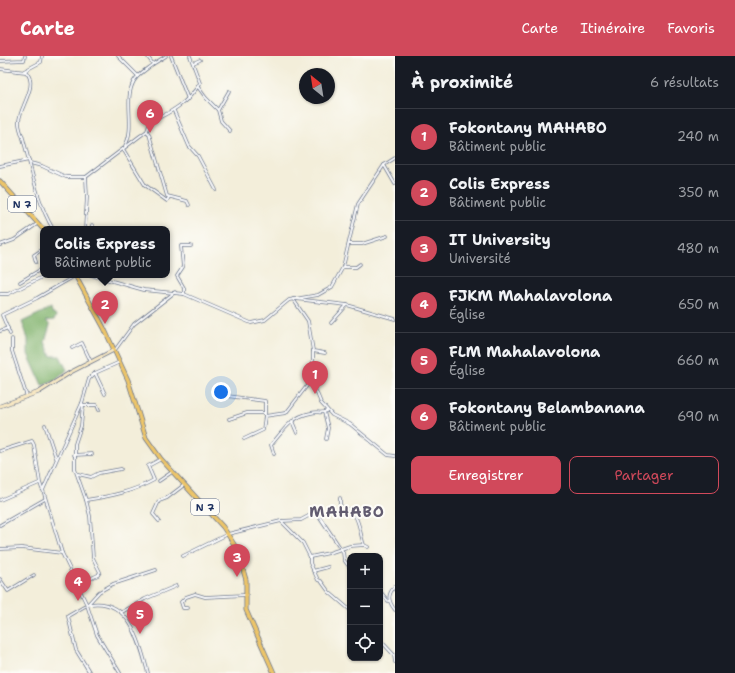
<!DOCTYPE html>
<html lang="fr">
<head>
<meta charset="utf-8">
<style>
  body { margin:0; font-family:"Shantell Sans",sans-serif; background:#20242c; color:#f1f3f6 }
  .controls { position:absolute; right:12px; bottom:12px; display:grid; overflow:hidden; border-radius:8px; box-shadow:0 1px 3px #0004 }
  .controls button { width:36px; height:36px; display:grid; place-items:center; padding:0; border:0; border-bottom:1px solid #363941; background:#171b24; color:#f1f3f6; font:20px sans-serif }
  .compass { position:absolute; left:299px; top:12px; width:36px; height:36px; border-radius:50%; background:#171b24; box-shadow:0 1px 3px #0004; rotate:330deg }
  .you { position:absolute; left:221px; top:336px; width:14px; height:14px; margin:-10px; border:3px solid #fff; border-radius:50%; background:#1a73e8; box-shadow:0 0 0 6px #1a73e833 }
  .badge { display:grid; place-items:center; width:26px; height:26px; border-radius:50%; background:#d1495b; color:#fff; font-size:13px; font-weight:700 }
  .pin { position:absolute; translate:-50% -33px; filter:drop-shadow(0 1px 2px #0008) }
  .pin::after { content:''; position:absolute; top:21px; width:14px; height:12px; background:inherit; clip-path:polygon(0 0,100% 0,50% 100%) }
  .popup { position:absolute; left:40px; top:170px; width:130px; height:52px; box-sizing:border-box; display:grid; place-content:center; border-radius:8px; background:#171b24; filter:drop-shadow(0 1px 3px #0005); font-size:13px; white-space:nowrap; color:#9ea1a6 }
  .popup b { font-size:15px; color:#f1f3f6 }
  .popup::after { content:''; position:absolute; left:50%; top:100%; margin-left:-8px; border:8px solid transparent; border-top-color:#171b24 }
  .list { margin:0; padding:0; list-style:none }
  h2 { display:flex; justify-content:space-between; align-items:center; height:52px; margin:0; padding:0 16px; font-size:17px }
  h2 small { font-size:13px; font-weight:400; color:#9ea1a6 }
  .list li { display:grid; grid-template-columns:26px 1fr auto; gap:12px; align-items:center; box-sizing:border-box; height:56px; padding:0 16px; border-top:1px solid #363941 }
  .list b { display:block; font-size:15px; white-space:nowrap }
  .list p { margin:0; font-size:13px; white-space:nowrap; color:#9ea1a6 }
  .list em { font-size:13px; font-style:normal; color:#9ea1a6 }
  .actions { display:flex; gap:8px; padding:12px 16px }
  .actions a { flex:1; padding:9px 0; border:1px solid #d1495b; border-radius:8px; text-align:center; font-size:14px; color:#d1495b }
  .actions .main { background:#d1495b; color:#fff }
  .icon { flex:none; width:22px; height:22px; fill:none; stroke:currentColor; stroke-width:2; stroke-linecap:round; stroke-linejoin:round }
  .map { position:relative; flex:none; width:395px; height:617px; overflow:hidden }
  header { display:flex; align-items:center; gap:24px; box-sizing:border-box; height:56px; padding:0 20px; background:#d1495b; color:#fff }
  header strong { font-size:19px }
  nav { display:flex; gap:22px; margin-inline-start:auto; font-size:14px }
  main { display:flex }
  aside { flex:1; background:#171b24 }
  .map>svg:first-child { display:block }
</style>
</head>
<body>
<header>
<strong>Carte</strong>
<nav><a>Carte</a><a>Itinéraire</a><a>Favoris</a></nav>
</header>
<main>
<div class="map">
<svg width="395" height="617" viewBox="0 0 395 617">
  <rect width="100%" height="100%" fill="#fdfcf7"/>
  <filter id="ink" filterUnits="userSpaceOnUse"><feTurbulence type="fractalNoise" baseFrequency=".025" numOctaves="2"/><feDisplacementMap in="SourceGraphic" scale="8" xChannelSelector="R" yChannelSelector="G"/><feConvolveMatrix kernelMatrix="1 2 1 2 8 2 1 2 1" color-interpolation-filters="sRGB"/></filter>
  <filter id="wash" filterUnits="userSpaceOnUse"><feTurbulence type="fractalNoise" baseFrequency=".012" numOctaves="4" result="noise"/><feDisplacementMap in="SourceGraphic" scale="16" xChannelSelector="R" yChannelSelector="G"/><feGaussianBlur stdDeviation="0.9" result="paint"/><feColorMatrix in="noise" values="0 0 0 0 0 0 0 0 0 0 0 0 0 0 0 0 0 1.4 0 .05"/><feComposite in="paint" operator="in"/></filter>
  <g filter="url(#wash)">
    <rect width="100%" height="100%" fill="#f3eeda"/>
    <path fill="#80b26c" stroke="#4e7065" d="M51 252 52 257 56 260 54 264 46 265 50 269 45 286 51 300H60L67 314 55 325 44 329H42L28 298V283L22 266Z"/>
  </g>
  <g filter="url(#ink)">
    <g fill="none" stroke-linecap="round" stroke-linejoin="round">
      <g stroke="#677289" stroke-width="3.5">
        <g id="street">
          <path d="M118 0 138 20"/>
          <path d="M171 0 188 43"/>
          <path d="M0 5 24 4 25 0"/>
          <path d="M193 7 200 4"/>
          <path d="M153 8 166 0"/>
          <path d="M0 13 26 16C39 29 20 50 19 65 18 71 23 80 24 86 32 115 37 146 53 173"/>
          <path d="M24 15 41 6 42 0"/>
          <path d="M198 31 206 42 218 54 221 65 230 75"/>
          <path d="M218 54 229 35"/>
          <path d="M174 55 189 90 198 100 216 134"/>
          <path d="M147 75 149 78 167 140 187 145 189 149"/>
          <path d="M125 90C136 71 123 44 134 25 138 18 147 13 153 8L147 0"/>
          <path d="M123 93 145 129 167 145 169 141"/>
          <path d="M30 107 42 110 66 121H86L140 80 147 75 150 66C170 57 188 47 200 27L190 0"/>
          <path d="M384 109 395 128"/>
          <path d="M0 110 29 104"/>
          <path d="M85 173 87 141 86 121"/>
          <path d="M92 173V169"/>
          <path d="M349 188H362L387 180"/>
          <path d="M0 189 14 184 37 168"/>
          <path d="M36 206 34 199 43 193"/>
          <path d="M343 211H356L360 208"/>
          <path d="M91 219 144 234 184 238 251 267 265 264 289 244 318 239 332 231 343 211 358 148 384 109 395 102"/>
          <path d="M20 226 43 212"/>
          <path d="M0 238H8L46 219"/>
          <path d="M184 238V232L177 220 183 211 181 190H191"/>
          <path d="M293 243 308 265 313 295V322L316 335 321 347 332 359 350 368 388 399 395 400"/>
          <path d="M296 243 347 249 395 263"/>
          <path d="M331 267 347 249"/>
          <path d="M0 275 8 272"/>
          <path d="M10 278 2 259 37 242 75 220"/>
          <path d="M12 283V295L27 341"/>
          <path d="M72 292 82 287 91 306"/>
          <path d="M115 294 134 268 175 236"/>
          <path d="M313 295 325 297"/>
          <path d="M120 306 95 317 89 323 82 347 43 434 62 497 87 549 97 579 120 617"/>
          <path d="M95 317 105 338"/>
          <path d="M220 339 265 345V360"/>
          <path d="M83 349H97L99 354"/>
          <path d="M324 356 328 372 326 383"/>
          <path d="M229 363 247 357H264"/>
          <path d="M292 365 297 377"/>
          <path d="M45 369 56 402"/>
          <path d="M244 383 263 374 265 360 286 357 313 322"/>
          <path d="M0 395 32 385 34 389 40 427 42 433"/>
          <path d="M274 398 271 389C283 375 292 360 311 357 317 355 321 358 327 355"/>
          <path d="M74 399 92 398"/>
          <path d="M78 418 91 421 99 417 121 413"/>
          <path d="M159 425 172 416"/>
          <path d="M340 442V450C361 455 358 473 364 489L368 491"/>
          <path d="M0 444 39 427"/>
          <path d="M86 444C111 440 132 436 154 424L148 410 161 403"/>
          <path d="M159 465 153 458 159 445 167 442 184 429"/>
          <path d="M281 465 301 464 314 457 319 460 343 496 344 504 350 512"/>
          <path d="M0 469 45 443"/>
          <path d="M0 493 22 492 62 497"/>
          <path d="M183 500 228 478 281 465 303 487 310 501V507L318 524 321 525 329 536 350 554"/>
          <path d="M310 501 329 497 350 490 364 489"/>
          <path d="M313 515 328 511"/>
          <path d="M0 523 8 535 34 519"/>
          <path d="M77 529 98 519 100 516 93 502 90 460 86 444 75 413V388L81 370 83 349 82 347"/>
          <path d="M395 530C387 539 388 545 395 554"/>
          <path d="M380 535 388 545"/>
          <path d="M90 548C130 542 140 587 148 617"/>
          <path d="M188 552H183L181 546 186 541 195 538 205 541 245 539"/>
          <path d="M122 556 145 543 176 530"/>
          <path d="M380 584 394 599"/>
          <path d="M394 599 395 606"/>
          <path d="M90 617 76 594 68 560 87 549 99 536 113 528 156 514"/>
        </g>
      </g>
      <g stroke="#677289" stroke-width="4.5">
        <path id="secondary" d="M0 350 39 336 71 316 114 294"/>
      </g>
      <g stroke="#677289" stroke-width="5">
        <g id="primary">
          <path d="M0 125 43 173"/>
          <path d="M75 219 104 272 128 324 146 382 161 403 223 471 237 493 246 524V554L274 617"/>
        </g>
      </g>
      <use href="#street" stroke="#fff" stroke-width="2"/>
      <use href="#secondary" stroke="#f8e8c3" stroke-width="3"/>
      <use href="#primary" stroke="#edc569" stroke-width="3.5"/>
    </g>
  </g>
  <g text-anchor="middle" stroke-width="4" stroke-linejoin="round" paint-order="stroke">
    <g fill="#fdfcf7" stroke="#5f6c8c" stroke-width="1">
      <rect x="8" y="140" width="28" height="16" rx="3"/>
      <rect x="191" y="443" width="28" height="16" rx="3"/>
    </g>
    <g font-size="10" font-weight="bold" fill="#1b2f5e">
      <text x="22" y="152">N 7</text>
      <text x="205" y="455">N 7</text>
    </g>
    <g font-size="15" font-weight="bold" letter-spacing="1" fill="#625c70" stroke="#fdfcf7">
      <text x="347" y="461">MAHABO</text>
    </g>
  </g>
</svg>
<div class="controls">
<button>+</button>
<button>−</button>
<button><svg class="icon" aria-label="locate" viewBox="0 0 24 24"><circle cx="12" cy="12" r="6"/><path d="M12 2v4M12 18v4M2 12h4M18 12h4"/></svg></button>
</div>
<svg class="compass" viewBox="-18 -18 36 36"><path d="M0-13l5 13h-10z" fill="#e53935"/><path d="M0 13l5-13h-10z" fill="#9ea1a6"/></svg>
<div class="you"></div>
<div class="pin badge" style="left:315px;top:338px">1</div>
<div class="pin badge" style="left:105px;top:268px">2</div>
<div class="popup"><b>Colis Express</b>Bâtiment public</div>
<div class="pin badge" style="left:237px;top:521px">3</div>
<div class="pin badge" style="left:78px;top:545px">4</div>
<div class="pin badge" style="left:140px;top:578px">5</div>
<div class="pin badge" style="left:150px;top:77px">6</div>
</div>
<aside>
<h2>À proximité<small>6 résultats</small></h2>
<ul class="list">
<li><span class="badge">1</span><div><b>Fokontany MAHABO</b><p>Bâtiment public</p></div><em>240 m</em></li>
<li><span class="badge">2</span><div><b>Colis Express</b><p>Bâtiment public</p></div><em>350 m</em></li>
<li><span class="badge">3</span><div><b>IT University</b><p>Université</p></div><em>480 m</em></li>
<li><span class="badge">4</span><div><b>FJKM Mahalavolona</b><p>Église</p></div><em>650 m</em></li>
<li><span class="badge">5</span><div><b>FLM Mahalavolona</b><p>Église</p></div><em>660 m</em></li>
<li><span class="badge">6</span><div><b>Fokontany Belambanana</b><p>Bâtiment public</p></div><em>690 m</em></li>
</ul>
<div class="actions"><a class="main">Enregistrer</a><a>Partager</a></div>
</aside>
</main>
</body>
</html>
